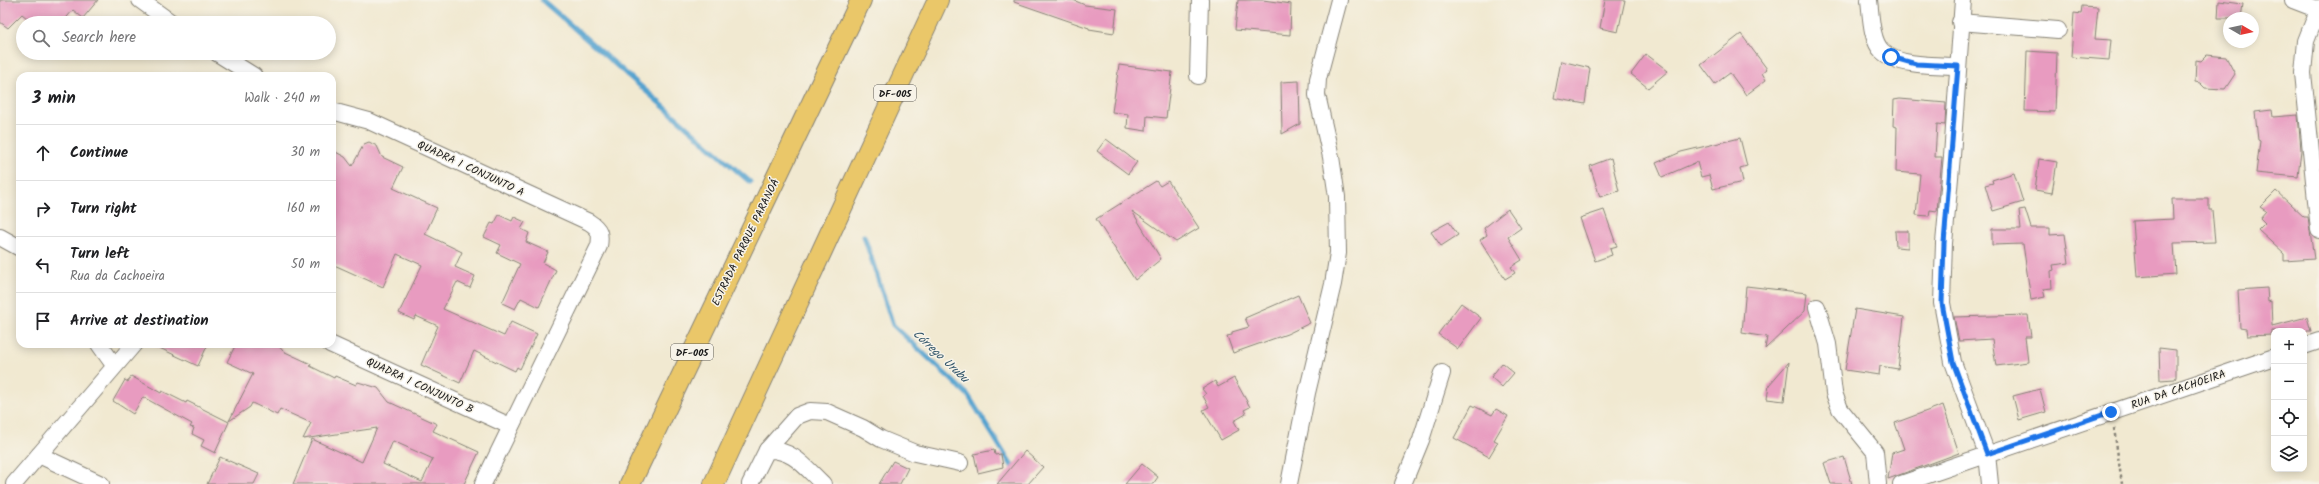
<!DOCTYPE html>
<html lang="en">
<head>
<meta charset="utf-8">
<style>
  body { margin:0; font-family:Kalam,sans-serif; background:#f2f2f2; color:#202124 }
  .controls { position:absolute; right:12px; bottom:12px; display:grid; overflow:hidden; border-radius:8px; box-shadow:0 2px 10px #0003 }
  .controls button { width:36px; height:36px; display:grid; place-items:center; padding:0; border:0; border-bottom:1px solid #e0e0e0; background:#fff; color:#202124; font:20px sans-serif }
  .compass { position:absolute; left:2223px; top:12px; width:36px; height:36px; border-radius:50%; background:#fff; box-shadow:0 2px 10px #0003; rotate:99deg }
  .stop { position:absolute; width:12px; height:12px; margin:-9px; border:3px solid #1a73e8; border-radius:50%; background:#fff }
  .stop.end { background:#1a73e8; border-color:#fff; box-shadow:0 1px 4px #0008 }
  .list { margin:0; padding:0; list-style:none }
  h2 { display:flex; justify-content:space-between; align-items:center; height:52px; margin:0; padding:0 16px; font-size:17px }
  h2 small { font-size:13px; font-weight:400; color:#757577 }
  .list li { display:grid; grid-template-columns:26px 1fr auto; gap:12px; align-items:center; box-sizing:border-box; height:56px; padding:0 16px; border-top:1px solid #e0e0e0 }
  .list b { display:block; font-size:15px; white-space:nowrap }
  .list p { margin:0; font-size:13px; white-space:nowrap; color:#757577 }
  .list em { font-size:13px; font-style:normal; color:#757577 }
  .icon { flex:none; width:22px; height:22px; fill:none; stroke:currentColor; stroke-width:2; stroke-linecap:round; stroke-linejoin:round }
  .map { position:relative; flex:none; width:2319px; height:484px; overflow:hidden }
  .search { position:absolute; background:#fff; box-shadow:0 2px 10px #0003; left:16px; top:16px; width:320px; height:44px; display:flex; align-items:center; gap:10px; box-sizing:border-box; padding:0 14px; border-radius:22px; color:#757577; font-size:15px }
  .panel { position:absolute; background:#fff; box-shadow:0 2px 10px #0003; left:16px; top:72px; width:320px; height:276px; border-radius:12px }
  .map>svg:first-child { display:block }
</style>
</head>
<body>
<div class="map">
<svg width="2319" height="484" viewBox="0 0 2319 484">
  <rect width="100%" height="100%" fill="#f7f3e8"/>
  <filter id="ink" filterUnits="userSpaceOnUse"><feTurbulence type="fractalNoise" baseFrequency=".025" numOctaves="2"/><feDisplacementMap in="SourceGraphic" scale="8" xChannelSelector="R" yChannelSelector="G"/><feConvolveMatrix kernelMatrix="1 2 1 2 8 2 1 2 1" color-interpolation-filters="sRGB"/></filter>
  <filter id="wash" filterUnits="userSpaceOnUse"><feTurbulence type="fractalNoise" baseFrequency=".012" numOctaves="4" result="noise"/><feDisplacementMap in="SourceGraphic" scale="16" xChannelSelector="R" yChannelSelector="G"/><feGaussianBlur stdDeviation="0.9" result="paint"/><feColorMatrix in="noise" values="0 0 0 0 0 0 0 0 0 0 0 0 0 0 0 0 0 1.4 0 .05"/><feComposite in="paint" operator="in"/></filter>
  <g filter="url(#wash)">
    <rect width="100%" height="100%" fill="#f1e9d1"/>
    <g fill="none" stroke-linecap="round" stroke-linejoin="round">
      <g stroke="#55a3cf" stroke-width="5">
        <path d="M542 0 750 182"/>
        <path d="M864 236 893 325 968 395 1015 471"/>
      </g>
    </g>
    <g id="blocks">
      <g fill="#e89bc0" fill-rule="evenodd">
        <path d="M0 0H98L83 18 73 10 62 23H33L22 14 8 28 0 22Z"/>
        <path d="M1014 0H1073L1085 5 1117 9 1114 33 1089 29V28L1014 2Z"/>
        <path d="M1238 0H1263L1291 4 1290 35 1235 30Z"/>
        <path d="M1605 0H1625L1618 32 1600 28Z"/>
        <path d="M2219 1 2243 4 2241 18H2218Z"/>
        <path d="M2082 6 2098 7 2095 39 2111 40 2109 60 2071 57 2074 13 2081 14Z"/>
        <path d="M1741 34 1767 69 1762 73 1766 80 1746 95 1730 73 1715 84 1701 65Z"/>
        <path d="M2027 51 2057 53 2055 112 2025 111Z"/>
        <path d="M1646 54 1668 71 1648 88 1631 74Z"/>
        <path d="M2207 55 2226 57 2235 74 2225 89 2205 88 2200 83 2195 82 2196 60 2201 61Z"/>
        <path d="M1561 61 1590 68 1585 104 1554 98Z"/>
        <path d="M1119 65 1172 72 1166 118 1147 116 1146 131 1127 128 1128 114 1112 112Z"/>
        <path d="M1299 81 1300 124 1282 134 1281 82Z"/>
        <path d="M1900 99 1946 103 1945 125 1937 124 1935 157H1942L1937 211 1930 210 1929 216 1916 215 1920 174 1896 172 1897 127 1893 126 1894 100Z"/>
        <path d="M2272 110 2273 117 2298 115 2301 150 2298 177 2256 173 2260 141 2258 140 2255 112Z"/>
        <path d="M1740 138 1747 166 1740 168 1743 182 1713 189 1709 175 1701 177 1697 162 1662 177 1656 163 1681 152Z"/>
        <path d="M1106 139 1137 162 1128 174 1097 151Z"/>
        <path d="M369 142 377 146 382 157 403 167 393 188 437 208 425 234 462 252 455 267 475 276 470 288 457 282 443 309 504 336 511 322 537 334 520 369 517 367 515 371 474 351 460 383 421 365 438 326 416 316 414 320 399 313 422 265 397 254 383 287 332 264V150L345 157 352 166 364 144Z"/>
        <path d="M1611 158 1619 191 1600 197 1590 166Z"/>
        <path d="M2039 159 2057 162 2052 193 2035 190Z"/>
        <path d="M2014 173 2023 202 1993 211 1985 185 1993 183 1992 180Z"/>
        <path d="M1156 181 1160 186 1168 181 1199 228 1176 242 1132 211 1161 259 1135 280 1096 219Z"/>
        <path d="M2276 191 2304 217H2308L2314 259 2284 261V254L2258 230 2265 223 2260 218 2266 211 2260 207Z"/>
        <path d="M2172 199H2209V210H2212L2215 242 2174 243 2176 274 2137 277 2133 221 2173 219Z"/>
        <path d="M1508 209 1521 228 1508 237 1522 260 1511 267 1515 273 1505 279 1480 240 1487 235 1484 228Z"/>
        <path d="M2025 209 2031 228H2050V235L2065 234 2069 263 2053 265 2054 270 2051 271 2052 288 2043 289 2045 297 2031 300 2023 244 1992 245V229H2021L2019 210Z"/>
        <path d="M1604 210 1617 247 1610 249 1612 255 1595 261 1580 218Z"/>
        <path d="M499 215 512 221 514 217 525 222 521 229 529 233 526 242 548 252 543 263 556 270 539 307 521 298 515 309 502 303 520 264 497 253 501 245 484 237 491 223 494 224Z"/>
        <path d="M1449 222 1458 235 1441 246 1431 232Z"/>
        <path d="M1895 231H1908V248L1896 247Z"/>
        <path d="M1746 286 1807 293 1805 311 1765 349 1767 337 1742 333Z"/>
        <path d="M2267 288 2268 302 2271 301 2272 326 2307 317 2311 331H2272V335L2247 336 2246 329 2240 328 2238 290Z"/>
        <path d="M1298 295 1310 323 1287 334 1233 353 1227 336 1232 335V332L1249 327 1245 318Z"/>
        <path d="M1461 303 1481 318 1458 349 1438 334Z"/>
        <path d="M1855 309 1904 317 1898 369 1880 366 1879 375 1845 370Z"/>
        <path d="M2028 315 2031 337H2025L2028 362 1996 366 1992 339 1959 341 1954 317Z"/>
        <path d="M151 344H208L198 366Z"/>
        <path d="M236 344H277L283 351 311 364 310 366 334 378 335 376 356 385 358 382 378 388 389 402 437 424 433 431 479 452 464 484H293L312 439 362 462 377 428 303 439 311 423 280 409 277 415 252 403 250 407 229 421 253 374 227 362ZM393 441 433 459 422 482 383 464Z"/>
        <path d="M2159 348 2176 350V377L2175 379 2160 380Z"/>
        <path d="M1789 362 1784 401 1767 399 1769 385Z"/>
        <path d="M1502 363 1514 373 1502 387 1491 377Z"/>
        <path d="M131 376 161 393 162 391 186 403 187 401 229 422 215 453 201 446 204 440 192 434 194 428 190 427 192 424 143 397 133 414 113 401 125 380 128 382Z"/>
        <path d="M1234 378 1250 407 1244 410 1246 414 1234 421 1239 430 1221 440 1203 410 1209 407 1203 396 1206 394 1202 389 1215 381 1218 387Z"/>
        <path d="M2040 389 2046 412 2019 420 2013 396Z"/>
        <path d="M1472 405 1492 415 1496 409 1508 416 1494 440 1498 442 1489 457 1454 438Z"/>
        <path d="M1943 405 1959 453 1888 479 1892 453 1904 449 1895 423Z"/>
        <path d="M994 450 995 455 1001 454 1003 467 978 473 974 454Z"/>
        <path d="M1025 451 1043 467 1028 484H997Z"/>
        <path d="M220 457 259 474 254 484H207Z"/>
        <path d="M1844 457 1852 484H1831L1824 463Z"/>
        <path d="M893 461 908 468 900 484H879Z"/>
        <path d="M1142 464 1158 477 1153 484H1125Z"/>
      </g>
    </g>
  </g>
  <g filter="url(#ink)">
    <use href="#blocks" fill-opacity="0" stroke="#868276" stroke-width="1"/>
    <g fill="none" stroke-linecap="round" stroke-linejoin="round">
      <g stroke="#868276" stroke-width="18">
        <g id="minor">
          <path d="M140 0 172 23"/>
          <path d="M1869 0C1871 15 1871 40 1882 51 1898 67 1937 65 1958 66"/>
          <path d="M1963 0 1952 156 1944 243 1942 303 1953 362 1987 454 1990 484"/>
          <path d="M2293 0 2319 10"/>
          <path d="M2319 8 2306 41 2303 73 2319 230"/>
          <path d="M1960 22 2058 30"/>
          <path d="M217 53 254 76"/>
          <path d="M1198 76 1200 0"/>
          <path d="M332 111 369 121 589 222C600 229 601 234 599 246L483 484"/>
          <path d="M0 237 20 248"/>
          <path d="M1817 307 1828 344 1834 393 1840 409 1875 452 1878 484"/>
          <path d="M99 344 114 365"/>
          <path d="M330 344 510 426"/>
          <path d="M2304 346 2319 341"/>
          <path d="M767 450 797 416 810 411 827 412 863 428 881 439 915 453 960 463"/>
          <path d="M39 455 101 484"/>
          <path d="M14 484 134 344"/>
          <path d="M750 484 767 450C793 449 805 467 823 484"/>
          <path d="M1289 484 1307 393 1333 284 1338 253 1337 197 1331 157 1317 95 1318 79 1339 0"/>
          <path d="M1403 484 1421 440 1442 373"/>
          <path d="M1901 484 2274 357"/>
        </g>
      </g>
      <g stroke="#868276" stroke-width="22">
        <g id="major">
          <path d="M630 484 861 0"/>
          <path d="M714 484 938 0"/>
        </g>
      </g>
      <path stroke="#868276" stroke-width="2.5" stroke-dasharray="3 3" stroke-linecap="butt" d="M2114 428 2122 484"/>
      <use href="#minor" stroke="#fff" stroke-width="16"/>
      <use href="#major" stroke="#eac769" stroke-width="20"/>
    </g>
  </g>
  <g fill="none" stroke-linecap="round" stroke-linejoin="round" filter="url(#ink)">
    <path stroke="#1a73e8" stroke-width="5" d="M1891 57 1916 64 1958 66 1944 243 1942 303 1953 362 1987 454 2111 412"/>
  </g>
  <g text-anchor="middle" stroke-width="3" stroke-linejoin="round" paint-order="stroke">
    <g fill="#f7f3e8" stroke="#5e5c59" stroke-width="1">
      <rect x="874" y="85" width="42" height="16" rx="3"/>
      <rect x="671" y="344" width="42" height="16" rx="3"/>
    </g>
    <g font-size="10" font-weight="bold" fill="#1c1c1c">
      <text x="895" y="97">DF-005</text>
      <text x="692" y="356">DF-005</text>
    </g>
    <g font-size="11" fill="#1c1c1c" stroke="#f7f3e8">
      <text transform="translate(471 168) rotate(25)" y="4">QUADRA 1 CONJUNTO A</text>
      <text transform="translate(745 242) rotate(-64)" y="4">ESTRADA PARQUE PARANOÁ</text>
      <text transform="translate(420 385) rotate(25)" y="4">QUADRA 1 CONJUNTO B</text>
      <text transform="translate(2178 389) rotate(-19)" y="4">RUA DA CACHOEIRA</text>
    </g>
    <g font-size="12" font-style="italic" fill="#36596d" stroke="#f7f3e8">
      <text transform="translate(941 356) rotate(43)" y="4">Córrego Urubu</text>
    </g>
  </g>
</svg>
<div class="controls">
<button>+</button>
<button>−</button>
<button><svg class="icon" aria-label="locate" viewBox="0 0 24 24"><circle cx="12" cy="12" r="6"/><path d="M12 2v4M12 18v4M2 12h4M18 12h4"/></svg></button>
<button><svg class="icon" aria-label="layers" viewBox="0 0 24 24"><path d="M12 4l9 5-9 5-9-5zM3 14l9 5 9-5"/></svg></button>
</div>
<svg class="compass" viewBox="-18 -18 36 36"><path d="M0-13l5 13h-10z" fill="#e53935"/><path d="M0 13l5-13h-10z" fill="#757577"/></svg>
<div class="stop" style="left:1891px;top:57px"></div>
<div class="stop end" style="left:2111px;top:412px"></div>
<div class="search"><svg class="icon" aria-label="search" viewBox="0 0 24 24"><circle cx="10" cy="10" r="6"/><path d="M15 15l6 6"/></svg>Search here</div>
<section class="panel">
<h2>3 min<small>Walk · 240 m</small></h2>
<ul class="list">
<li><svg class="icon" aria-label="ahead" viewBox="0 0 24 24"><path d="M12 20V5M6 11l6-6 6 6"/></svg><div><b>Continue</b></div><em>30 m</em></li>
<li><svg class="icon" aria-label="right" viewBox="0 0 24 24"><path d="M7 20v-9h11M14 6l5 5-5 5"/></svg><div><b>Turn right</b></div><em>160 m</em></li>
<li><svg class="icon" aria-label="left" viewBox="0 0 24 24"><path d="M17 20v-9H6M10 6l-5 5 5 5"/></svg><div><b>Turn left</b><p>Rua da Cachoeira</p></div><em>50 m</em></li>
<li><svg class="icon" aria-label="arrive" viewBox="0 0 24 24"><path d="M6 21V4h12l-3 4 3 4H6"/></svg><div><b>Arrive at destination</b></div></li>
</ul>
</section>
</div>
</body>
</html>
